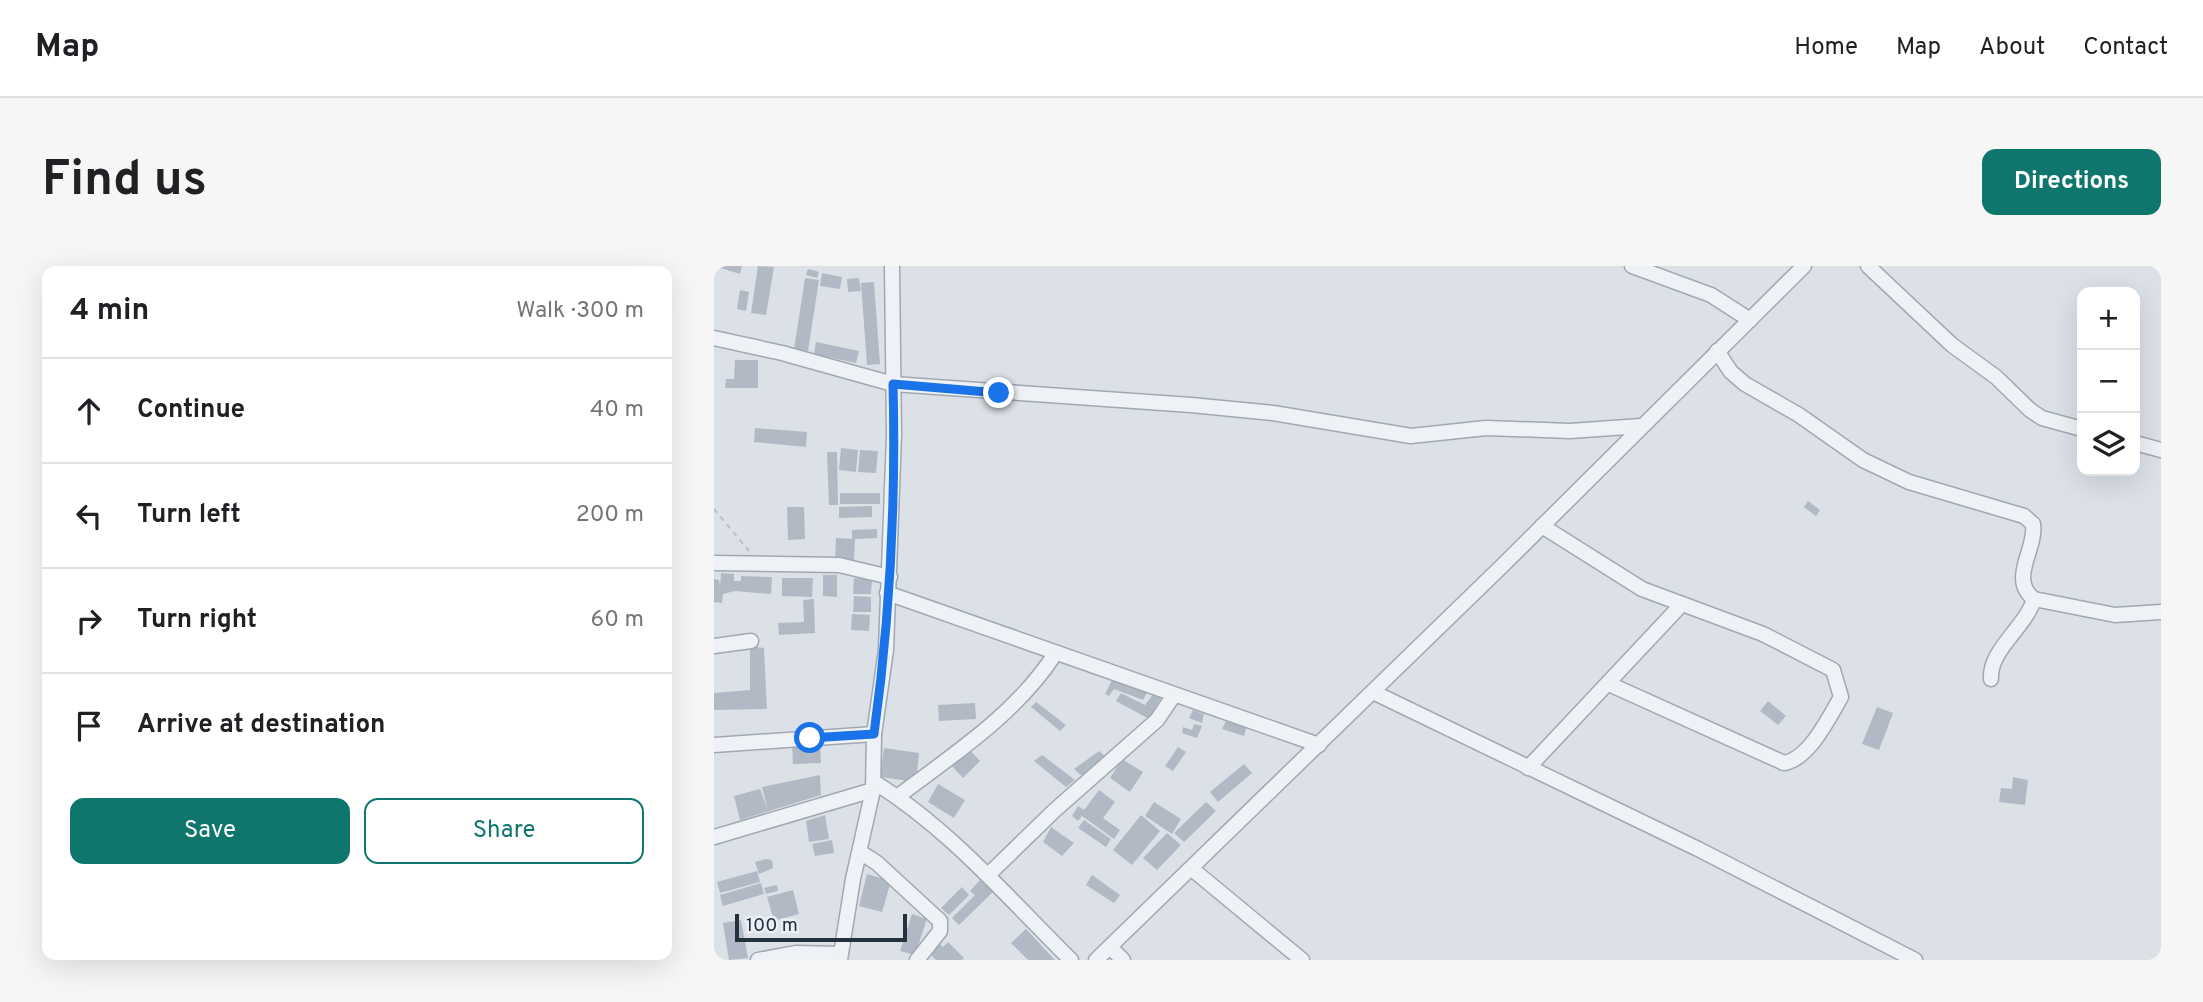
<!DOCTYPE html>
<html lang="en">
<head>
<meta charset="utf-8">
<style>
  body { margin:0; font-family:Overpass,sans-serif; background:#f6f6f6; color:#202124 }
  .controls { position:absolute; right:21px; top:21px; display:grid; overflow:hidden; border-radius:14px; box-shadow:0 7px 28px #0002 }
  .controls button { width:63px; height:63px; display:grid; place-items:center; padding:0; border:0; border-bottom:2px solid #e0e0e0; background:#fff; color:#202124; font:35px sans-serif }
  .scale { position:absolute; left:21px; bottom:18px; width:172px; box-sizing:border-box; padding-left:7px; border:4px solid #23303e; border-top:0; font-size:19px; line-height:24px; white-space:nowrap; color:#23303e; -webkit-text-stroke:5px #eaf0f5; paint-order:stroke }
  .stop { position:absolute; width:21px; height:21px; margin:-16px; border:5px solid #1a73e8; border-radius:50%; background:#fff }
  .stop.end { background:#1a73e8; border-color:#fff; box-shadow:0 2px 7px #0008 }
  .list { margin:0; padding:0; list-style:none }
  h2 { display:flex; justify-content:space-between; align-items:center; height:91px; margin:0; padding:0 28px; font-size:30px }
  h2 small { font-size:23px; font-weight:400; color:#757577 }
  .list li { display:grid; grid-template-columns:46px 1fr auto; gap:21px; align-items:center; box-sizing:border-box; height:105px; padding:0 28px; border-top:2px solid #e0e0e0 }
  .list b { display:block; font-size:26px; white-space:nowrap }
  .list em { font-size:23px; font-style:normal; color:#757577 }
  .actions { display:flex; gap:14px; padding:21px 28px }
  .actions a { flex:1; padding:16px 0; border:2px solid #0f766e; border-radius:14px; text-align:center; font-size:24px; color:#0f766e }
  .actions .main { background:#0f766e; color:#fff }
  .icon { flex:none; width:38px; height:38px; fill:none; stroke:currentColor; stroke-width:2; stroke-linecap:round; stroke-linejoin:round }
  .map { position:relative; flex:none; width:1447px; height:694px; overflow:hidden; border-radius:14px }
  header { display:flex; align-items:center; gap:42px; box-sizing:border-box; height:98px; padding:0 35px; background:#fff; border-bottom:2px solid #e0e0e0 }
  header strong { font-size:33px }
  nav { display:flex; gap:38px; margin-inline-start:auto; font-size:24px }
  .intro { display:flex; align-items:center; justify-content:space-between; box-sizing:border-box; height:168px; padding:0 42px }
  h1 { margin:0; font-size:49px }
  .button { padding:18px 32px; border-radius:14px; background:#0f766e; color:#fff; font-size:24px; font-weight:700 }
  main { display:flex; gap:42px; padding:0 42px }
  aside { flex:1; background:#fff; border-radius:14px; box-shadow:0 7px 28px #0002 }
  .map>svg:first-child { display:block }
</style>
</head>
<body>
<header>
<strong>Map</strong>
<nav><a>Home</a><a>Map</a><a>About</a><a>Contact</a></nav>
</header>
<div class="intro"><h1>Find us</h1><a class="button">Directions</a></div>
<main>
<aside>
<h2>4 min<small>Walk · 300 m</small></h2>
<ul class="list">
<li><svg class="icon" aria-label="ahead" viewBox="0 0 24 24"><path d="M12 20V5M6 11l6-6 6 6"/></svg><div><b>Continue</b></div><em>40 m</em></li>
<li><svg class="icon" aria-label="left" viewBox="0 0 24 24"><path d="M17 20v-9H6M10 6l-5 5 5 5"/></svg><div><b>Turn left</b></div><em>200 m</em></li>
<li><svg class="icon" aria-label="right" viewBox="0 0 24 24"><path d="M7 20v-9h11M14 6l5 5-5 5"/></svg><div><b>Turn right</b></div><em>60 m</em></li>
<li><svg class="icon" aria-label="arrive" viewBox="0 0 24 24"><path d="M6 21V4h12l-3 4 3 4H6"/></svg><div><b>Arrive at destination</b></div></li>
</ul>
<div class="actions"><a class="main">Save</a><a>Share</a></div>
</aside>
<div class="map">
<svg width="1447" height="694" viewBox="0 0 1447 694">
  <rect width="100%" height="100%" fill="#dbe1e7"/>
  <g fill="#b1bac4">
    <path d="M0 0H28L26 8Z"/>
    <path d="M44 0 60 1 52 49 37 47Z"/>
    <path d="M94 3 105 6 103 12 92 9Z"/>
    <path d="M108 7 128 11 126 23 106 20Z"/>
    <path d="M91 12 105 14 94 85 80 83Z"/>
    <path d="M145 12 147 25 134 26 133 13Z"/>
    <path d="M160 16 166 98 153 99 147 17Z"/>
    <path d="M26 24 35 26 32 45 23 43Z"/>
    <path d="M102 76 145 85 142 97 100 88Z"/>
    <path d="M21 94H44V122H11L12 113H20Z"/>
    <path d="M41 162 93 166 92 181 40 176Z"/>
    <path d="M127 182 144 184 142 206 125 204Z"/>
    <path d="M146 184 164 185 162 207 144 206Z"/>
    <path d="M113 186H123L124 239H115Z"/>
    <rect x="126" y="227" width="40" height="11"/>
    <path d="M1094 235 1106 244 1102 250 1090 241Z"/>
    <path d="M158 240V251L125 252V241Z"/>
    <path d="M73 241H90L91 273 74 274Z"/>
    <path d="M163 263V272L141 273 140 296H121L122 272 138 273V264Z"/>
    <path d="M7 307 20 308V315H27V310L58 311 57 328 21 325 9 328 8 337 0 336V313L5 314 6 321Z"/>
    <path d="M109 309H123V331L109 330Z"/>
    <path d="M68 312H99L98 331 68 330Z"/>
    <path d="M140 312 158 313 157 328H139Z"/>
    <path d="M140 330 157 331V346H139Z"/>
    <path d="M100 333 101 367 65 369 64 357 90 356 89 334Z"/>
    <path d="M138 348 156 349 155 365 137 364Z"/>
    <path d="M36 380 50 382 53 443 0 444V427L36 424Z"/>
    <path d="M399 412 434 425 429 434 400 423 395 430 391 428Z"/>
    <path d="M407 427 431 439 440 427 448 430 435 453 402 435Z"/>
    <path d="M1054 435 1072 450 1064 459 1046 445Z"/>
    <path d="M322 436 352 459 346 465 317 441Z"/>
    <path d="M261 437 262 453 225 455 224 439Z"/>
    <path d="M1163 441 1179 447 1165 484 1148 478Z"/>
    <path d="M479 444 490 448 488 457 475 452Z"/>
    <path d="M513 453 533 460 530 470 508 463Z"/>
    <path d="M480 458 488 460 483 472 468 467 469 461 478 464Z"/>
    <path d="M106 476 107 497 79 498 78 477Z"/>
    <path d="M464 481 472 486 459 505 451 500Z"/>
    <path d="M170 482 205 487 202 516 166 511Z"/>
    <path d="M254 482 266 495 249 512 236 498Z"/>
    <path d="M385 485 392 491 369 511 360 503Z"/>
    <path d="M328 489 361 514 352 521 320 495Z"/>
    <path d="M408 493 429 506 416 526 396 512Z"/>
    <path d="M530 498 538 507 504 536 496 526Z"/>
    <path d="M106 509 107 529 26 554 20 530 46 523 54 544 48 521Z"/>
    <path d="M1299 511 1314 514 1311 539 1285 536 1287 522 1298 523Z"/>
    <path d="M224 518 251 534 240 552 214 536Z"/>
    <path d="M385 524 401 536 389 552 406 564 400 573 368 550 364 555 358 550 364 540 370 544Z"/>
    <path d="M440 536 467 553 458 568 431 550Z"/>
    <path d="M492 536 502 545 470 576 460 567Z"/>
    <path d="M111 549 115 573 95 576 92 555Z"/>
    <path d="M427 549 446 565 418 599 399 584Z"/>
    <path d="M370 554 397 573 392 581 364 562Z"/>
    <path d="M337 561 360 577 348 590 329 576Z"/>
    <path d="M453 567 467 579 443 604 429 592Z"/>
    <path d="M118 574 120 587 101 590 98 578Z"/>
    <path d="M52 593 58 594 59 602 45 608 41 596Z"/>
    <path d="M43 605 46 616 6 627 3 616Z"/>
    <path d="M153 608 177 615 168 646 145 640Z"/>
    <path d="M378 609 406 629 400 637 372 619Z"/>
    <path d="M266 614 271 619 275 616 282 623 245 659 238 652 261 629 256 625Z"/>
    <path d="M47 617 50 628 9 640 6 629Z"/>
    <path d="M63 619 64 625 52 628 50 622Z"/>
    <path d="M248 621 255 629 235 649 227 642Z"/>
    <path d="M79 624 85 648 60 655 53 631Z"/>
    <path d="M198 648 213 653 201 689 186 685Z"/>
    <path d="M27 654 34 692 15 694 9 657Z"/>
    <path d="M312 663 341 694H314L297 677Z"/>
    <path d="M234 676 250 692 248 694H222L215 687 225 677 229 681Z"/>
  </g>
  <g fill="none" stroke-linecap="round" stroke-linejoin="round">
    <g stroke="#a0a8b1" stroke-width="17">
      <g id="minor">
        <path d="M918 0 997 29 1036 54"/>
        <path d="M1154 0 1238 79 1282 111 1316 144 1328 152 1368 163"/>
        <path d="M0 72 68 87 179 118 477 139 559 147 697 170 772 162 856 165 927 160"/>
        <path d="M1003 85 1017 106 1031 118 1085 149 1149 194 1195 216 1310 250 1319 258C1323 283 1294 313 1320 333L1401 349 1447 346"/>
        <path d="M1421 177 1447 184"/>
        <path d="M828 260 928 323 1049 368 1119 404 1127 431C1115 452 1095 493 1070 497L895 418"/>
        <path d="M0 297 125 299 176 311"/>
        <path d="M173 327 605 479"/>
        <path d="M0 380 37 375"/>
        <path d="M1277 413C1275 384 1312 361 1320 333"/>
        <path d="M659 426 984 583 1201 694"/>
        <path d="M0 479 160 468"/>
        <path d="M814 502 968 338"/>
        <path d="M160 516C236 563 294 632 357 694"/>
        <path d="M183 531C240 488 302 448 341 388"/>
        <path d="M0 571 159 524"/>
        <path d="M146 586 163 597 226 655V665L203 694"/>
        <path d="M478 603 588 694"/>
        <path d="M274 609 341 544 443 454 460 429"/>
        <path d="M397 682 409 694"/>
        <path d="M44 694 82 687 126 688"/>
        <path d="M126 694 139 613 159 524 160 468 172 384 180 169 178 0"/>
        <path d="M382 694 788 300 1090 0"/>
      </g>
    </g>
    <path stroke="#b9bfc5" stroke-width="2" stroke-dasharray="5 5" stroke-linecap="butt" d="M0 243 35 285"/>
    <use href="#minor" stroke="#eef1f5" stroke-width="14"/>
  </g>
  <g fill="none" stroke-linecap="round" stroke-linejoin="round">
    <path stroke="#1a73e8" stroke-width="9" d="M96 472 160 468C176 352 182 235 179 118L285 127"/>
  </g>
</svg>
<div class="controls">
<button>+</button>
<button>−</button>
<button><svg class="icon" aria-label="layers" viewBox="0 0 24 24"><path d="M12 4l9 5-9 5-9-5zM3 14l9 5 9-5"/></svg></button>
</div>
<div class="scale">100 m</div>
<div class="stop" style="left:96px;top:472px"></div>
<div class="stop end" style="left:285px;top:127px"></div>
</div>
</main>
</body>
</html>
